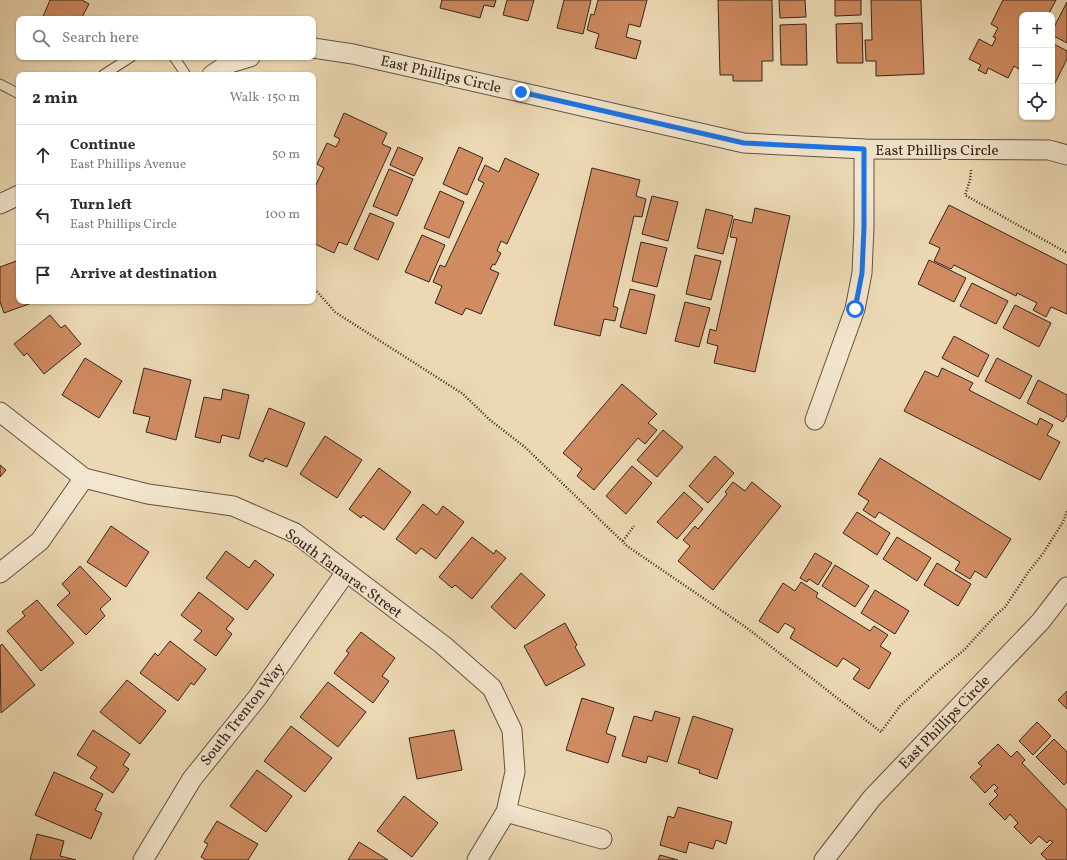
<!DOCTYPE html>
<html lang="en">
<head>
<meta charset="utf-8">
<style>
  body { margin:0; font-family:Vollkorn,serif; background:#f2f2f3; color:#2b2b33 }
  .controls { position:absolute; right:12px; top:12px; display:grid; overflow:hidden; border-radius:8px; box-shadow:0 1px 3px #0004 }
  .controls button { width:36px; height:36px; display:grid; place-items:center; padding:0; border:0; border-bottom:1px solid #e1e1e2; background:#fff; color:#2b2b33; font:20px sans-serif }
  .stop { position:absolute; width:12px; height:12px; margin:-9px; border:3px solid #1a73e8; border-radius:50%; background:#fff }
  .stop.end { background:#1a73e8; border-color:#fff; box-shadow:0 1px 4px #0008 }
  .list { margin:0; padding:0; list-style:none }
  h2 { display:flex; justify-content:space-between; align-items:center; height:52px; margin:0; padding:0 16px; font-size:17px }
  h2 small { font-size:13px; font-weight:400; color:#7c7c81 }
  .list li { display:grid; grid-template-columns:26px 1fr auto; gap:12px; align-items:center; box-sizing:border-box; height:60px; padding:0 16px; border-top:1px solid #e1e1e2 }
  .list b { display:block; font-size:15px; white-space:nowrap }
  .list p { margin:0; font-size:13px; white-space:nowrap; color:#7c7c81 }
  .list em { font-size:13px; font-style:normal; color:#7c7c81 }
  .icon { flex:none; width:22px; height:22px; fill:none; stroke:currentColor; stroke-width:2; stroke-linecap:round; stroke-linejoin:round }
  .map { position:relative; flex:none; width:1067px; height:860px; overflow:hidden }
  .search { position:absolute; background:#fff; box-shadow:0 1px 3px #0004; left:16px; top:16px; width:300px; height:44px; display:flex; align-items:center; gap:10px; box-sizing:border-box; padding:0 14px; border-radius:8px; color:#7c7c81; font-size:15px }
  .panel { position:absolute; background:#fff; box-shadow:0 1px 3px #0004; left:16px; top:72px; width:300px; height:232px; border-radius:8px }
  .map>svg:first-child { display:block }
</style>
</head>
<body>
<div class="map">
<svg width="1067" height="860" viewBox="0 0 1067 860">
  <rect width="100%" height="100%" fill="#ecd9b4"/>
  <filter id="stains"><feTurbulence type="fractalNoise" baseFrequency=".005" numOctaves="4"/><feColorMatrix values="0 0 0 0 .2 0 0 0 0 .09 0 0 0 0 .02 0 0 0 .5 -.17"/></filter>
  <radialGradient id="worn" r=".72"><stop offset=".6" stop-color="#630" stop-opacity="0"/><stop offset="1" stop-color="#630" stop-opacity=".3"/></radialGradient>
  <g fill="#d08b61" stroke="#34251e">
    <path d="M50 0H82L89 4 81 19H42Z"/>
    <path d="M442 0H496L494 7 484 5 480 18 440 8Z"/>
    <path d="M507 0H534L528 21 503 15Z"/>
    <path d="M564 0H591L583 34 557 28Z"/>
    <path d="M598 0H647L640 27 629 24 626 37 641 41 636 59 595 48 599 34 587 30 591 14 594 15Z"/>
    <path d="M718 0H772L773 61H762V81H733V75H720Z"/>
    <path d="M779 0H805L806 17 780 18Z"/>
    <path d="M835 0H861V15L835 16Z"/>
    <path d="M871 0H921L924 74 876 76V61H866L865 40H872Z"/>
    <path d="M1003 0H1056L1048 15H1022V71L1014 66 1008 78 988 68 986 74 978 70 981 65 969 59 979 39 992 46 996 38 993 37 998 28 991 24Z"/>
    <path d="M1067 2V43L1052 35V31Z"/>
    <path d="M862 23 863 63H837L836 24Z"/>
    <path d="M806 24 807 65H781L780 25Z"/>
    <path d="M1052 43 1067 51V59L1052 89Z"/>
    <path d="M344 113 387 133 382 144 391 148 347 245 339 242 334 253 313 243V191L324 168 317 164 327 143 336 147 340 139 334 136Z"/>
    <path d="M398 147 423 158 414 176 390 165Z"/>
    <path d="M459 147 483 158 467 195 443 184Z"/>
    <path d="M505 158 539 174 507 244 501 241 497 251 501 253 495 265 493 264 490 269 499 273 481 314 466 308 462 315 435 303 442 286 433 282 440 265 445 267 484 183 478 180 485 165 499 172Z"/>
    <path d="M592 168 640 180 636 196 646 199 642 217 634 216 613 306 618 308 615 321 604 319 600 336 554 325Z"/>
    <path d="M389 169 413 179 397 216 373 206Z"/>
    <path d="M440 191 464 202 449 238 424 228Z"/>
    <path d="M652 196 678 202 668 241 642 234Z"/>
    <path d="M949 205 1067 265V314L1051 307 1046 317 1033 310 1037 303 1017 293 1016 296 954 265 951 269 934 261 940 248 929 243Z"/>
    <path d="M755 208 790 216 755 372 714 363 718 346 707 343 710 329 716 331 737 238 730 237 734 219 752 223Z"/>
    <path d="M706 209 733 216 723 254 697 248Z"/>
    <path d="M370 213 394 223 378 260 354 249Z"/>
    <path d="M422 235 445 245 429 282 405 272Z"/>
    <path d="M641 242 667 248 657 287 632 281Z"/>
    <path d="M695 255 721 261 711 300 686 294Z"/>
    <path d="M19 260V301H37L4 313 0 302V267Z"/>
    <path d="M929 260 966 278 954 302 918 284Z"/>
    <path d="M972 283 1008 301 996 324 960 306Z"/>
    <path d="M630 289 655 295 646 334 620 327Z"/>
    <path d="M685 302 710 308 699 347 675 341Z"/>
    <path d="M1015 305 1051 323 1039 347 1003 328Z"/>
    <path d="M50 315 61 328 65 325 81 344 44 374 27 353 24 356 14 344Z"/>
    <path d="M954 336 989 355 978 377 942 358Z"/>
    <path d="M85 358 122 381 99 418 62 395Z"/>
    <path d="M997 358 1032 376 1020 399 985 381Z"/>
    <path d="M144 368 191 380 176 440 146 432 150 417 133 413Z"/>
    <path d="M942 368 973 383 969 390 1037 425 1040 418 1053 425 1047 435 1060 442 1040 480 904 411 925 371 938 377Z"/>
    <path d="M1038 380 1067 395V415L1063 422 1027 403Z"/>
    <path d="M622 384 657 414 648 423 657 430 645 444 638 438 594 490 577 476 582 469 563 453Z"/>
    <path d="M223 389 249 395 239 439 222 435 220 443 195 437 204 397 221 400Z"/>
    <path d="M269 408 305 423 287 467 265 458 263 462 249 456Z"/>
    <path d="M663 430 683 447 657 477 637 460Z"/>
    <path d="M325 436 362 460 337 498 300 474Z"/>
    <path d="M715 456 734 473 708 503 689 486Z"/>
    <path d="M880 458 1011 539 986 578 975 571 970 579 955 570 960 562 879 512 875 518 863 510 869 501 858 494Z"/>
    <path d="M0 465 6 470 0 477Z"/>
    <path d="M632 466 652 483 626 514 606 496Z"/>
    <path d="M379 468 411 492 384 530 363 515 361 518 349 509Z"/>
    <path d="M733 482 745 491 752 482 781 506 713 590 678 561 690 546 683 540 695 526 698 529 727 494 725 492Z"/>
    <path d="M684 492 703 509 677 539 657 522Z"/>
    <path d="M423 504 437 515 443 506 464 522 436 559 421 548 416 554 396 539Z"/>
    <path d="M857 512 890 533 877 555 843 533Z"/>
    <path d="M111 526 149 552 126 587 87 562Z"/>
    <path d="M472 537 494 554 496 550 506 558 472 599 455 585 452 588 439 577Z"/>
    <path d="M897 537 931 558 917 581 883 559Z"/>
    <path d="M226 551 249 568 255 560 274 575 247 610 206 578Z"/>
    <path d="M815 553 832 563 818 585 809 579 807 582 800 578Z"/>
    <path d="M937 563 971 584 958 606 924 585Z"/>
    <path d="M835 565 869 586 855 607 822 586Z"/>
    <path d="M80 566 111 599 100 609 105 616 86 635 57 605 70 593 62 584Z"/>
    <path d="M521 573 545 595 515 629 491 607Z"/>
    <path d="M801 582 818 593 816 597 870 631 874 626 888 635 880 646 891 653 869 689 853 679 860 669 843 658 837 667 790 638 795 629 785 623 778 633 759 621 783 583 795 591Z"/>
    <path d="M875 590 909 611 895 634 861 613Z"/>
    <path d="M199 592 234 619 226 629 232 634 216 656 194 640 202 631 181 615Z"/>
    <path d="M37 600 74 643 41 671 7 631 25 616 22 612Z"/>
    <path d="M565 623 577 645 575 647 585 665 546 686 524 646Z"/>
    <path d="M361 632 395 658 382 676 389 681 373 703 334 673 349 653 346 651Z"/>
    <path d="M170 641 206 669 194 685 191 683 178 701 140 673 155 653 158 656Z"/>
    <path d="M2 644 35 685 1 713 0 646Z"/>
    <path d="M127 680 166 711 140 744 100 712Z"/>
    <path d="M328 682 366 712 338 747 300 717Z"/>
    <path d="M1067 691V709L1058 700Z"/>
    <path d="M582 698 614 708 606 733 616 737 608 763 566 750Z"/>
    <path d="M655 711 680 718 667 762 648 756 646 763 622 756 634 716 652 721Z"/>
    <path d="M693 716 733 729 717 779 699 773 700 770 678 763Z"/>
    <path d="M1037 722 1051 736 1033 755 1019 741Z"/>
    <path d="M291 726 332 758 305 792 264 761Z"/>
    <path d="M93 730 130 754 123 765 129 769 113 793 90 778 97 767 77 755Z"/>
    <path d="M454 730 462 770 417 779 409 738Z"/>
    <path d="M1054 739 1067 752V782L1064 785 1036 757Z"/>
    <path d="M998 744 1011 757 1017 751 1025 760 1022 763 1067 810V860H1047L1041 854 1053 842 1050 840 1047 843 1039 836 1031 844 1014 827 1018 823 1010 814 1005 820 989 804 998 795 994 791 998 788 994 784 985 793 970 777 982 766 978 763Z"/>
    <path d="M257 770 292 796 266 832 230 806Z"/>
    <path d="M54 772 103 794 95 810 102 813 91 839 35 815Z"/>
    <path d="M404 796 438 823 412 857 377 831Z"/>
    <path d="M678 807 732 822 726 844 716 840 713 849 689 842 686 853 660 845 668 816 674 818Z"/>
    <path d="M217 821 258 844 248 860H206L201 857 208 844 204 842Z"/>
    <path d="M37 834 64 841 60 856 76 860H30Z"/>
    <path d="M359 842 388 860H348Z"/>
    <path d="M660 855 678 860H658Z"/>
  </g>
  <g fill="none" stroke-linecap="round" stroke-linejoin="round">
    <g stroke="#625244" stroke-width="11">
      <g id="lane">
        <path d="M174 57 186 75"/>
        <path d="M103 75 131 57"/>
        <path d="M0 84 19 94"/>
      </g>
    </g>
    <g stroke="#625244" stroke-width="21">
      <g id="street">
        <path d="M313 48 353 54 744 143 864 149 1049 150 1067 155"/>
        <path d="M212 75 230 63 250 57"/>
        <path d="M0 204 19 195"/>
        <path d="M0 412 84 478 148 494 233 506 295 533 443 645 492 688 512 730 515 772 506 812 477 860"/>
        <path d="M815 420 855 309 862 273 864 227V149"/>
        <path d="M0 573 40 541 84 478"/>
        <path d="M506 812 602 839"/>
        <path d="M143 860 192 779 257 698 346 572"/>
        <path d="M824 860 872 798 1041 621 1067 587"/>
      </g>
    </g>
    <g stroke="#34251e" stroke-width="2.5" stroke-dasharray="1 2" stroke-linecap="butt">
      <path d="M971 170 970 180 965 195 1067 253"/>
      <path d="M313 287 335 312 463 394 490 420 526 448 627 546 747 628 881 732 900 706 936 673 964 650 996 615 1005 607 1029 571 1042 555 1063 522 1067 511"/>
      <path d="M623 541 634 526"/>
    </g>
    <use href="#lane" stroke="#f3e6ce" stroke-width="9"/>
    <use href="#street" stroke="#f3e6ce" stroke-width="19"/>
  </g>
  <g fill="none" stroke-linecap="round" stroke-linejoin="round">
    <path stroke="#1a73e8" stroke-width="5" d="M521 92 744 143 864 149V227L862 273 855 309"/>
  </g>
  <g text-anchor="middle" stroke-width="3" stroke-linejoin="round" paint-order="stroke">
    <g font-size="15" fill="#34251e" stroke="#f3e6ce">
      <text transform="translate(441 74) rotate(13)" y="5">East Phillips Circle</text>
      <text x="937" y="155">East Phillips Circle</text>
      <text transform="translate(344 573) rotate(36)" y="5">South Tamarac Street</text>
      <text transform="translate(242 714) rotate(-52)" y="5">South Trenton Way</text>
      <text transform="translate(944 722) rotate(-46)" y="5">East Phillips Circle</text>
    </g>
  </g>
  <rect width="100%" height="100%" filter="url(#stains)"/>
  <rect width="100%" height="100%" fill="url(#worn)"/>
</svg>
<div class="controls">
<button>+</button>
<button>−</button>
<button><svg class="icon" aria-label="locate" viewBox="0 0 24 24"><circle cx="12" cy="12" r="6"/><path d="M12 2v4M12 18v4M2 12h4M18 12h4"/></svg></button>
</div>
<div class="stop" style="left:855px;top:309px"></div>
<div class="stop end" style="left:521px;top:92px"></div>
<div class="search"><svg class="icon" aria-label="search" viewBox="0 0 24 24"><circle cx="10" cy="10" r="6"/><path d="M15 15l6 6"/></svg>Search here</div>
<section class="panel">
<h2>2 min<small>Walk · 150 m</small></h2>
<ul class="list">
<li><svg class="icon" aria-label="ahead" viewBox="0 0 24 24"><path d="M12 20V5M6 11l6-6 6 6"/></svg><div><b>Continue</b><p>East Phillips Avenue</p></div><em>50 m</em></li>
<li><svg class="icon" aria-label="left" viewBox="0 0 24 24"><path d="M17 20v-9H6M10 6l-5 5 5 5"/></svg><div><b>Turn left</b><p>East Phillips Circle</p></div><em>100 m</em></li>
<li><svg class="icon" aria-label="arrive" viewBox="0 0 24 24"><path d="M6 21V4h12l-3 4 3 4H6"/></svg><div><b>Arrive at destination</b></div></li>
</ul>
</section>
</div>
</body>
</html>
